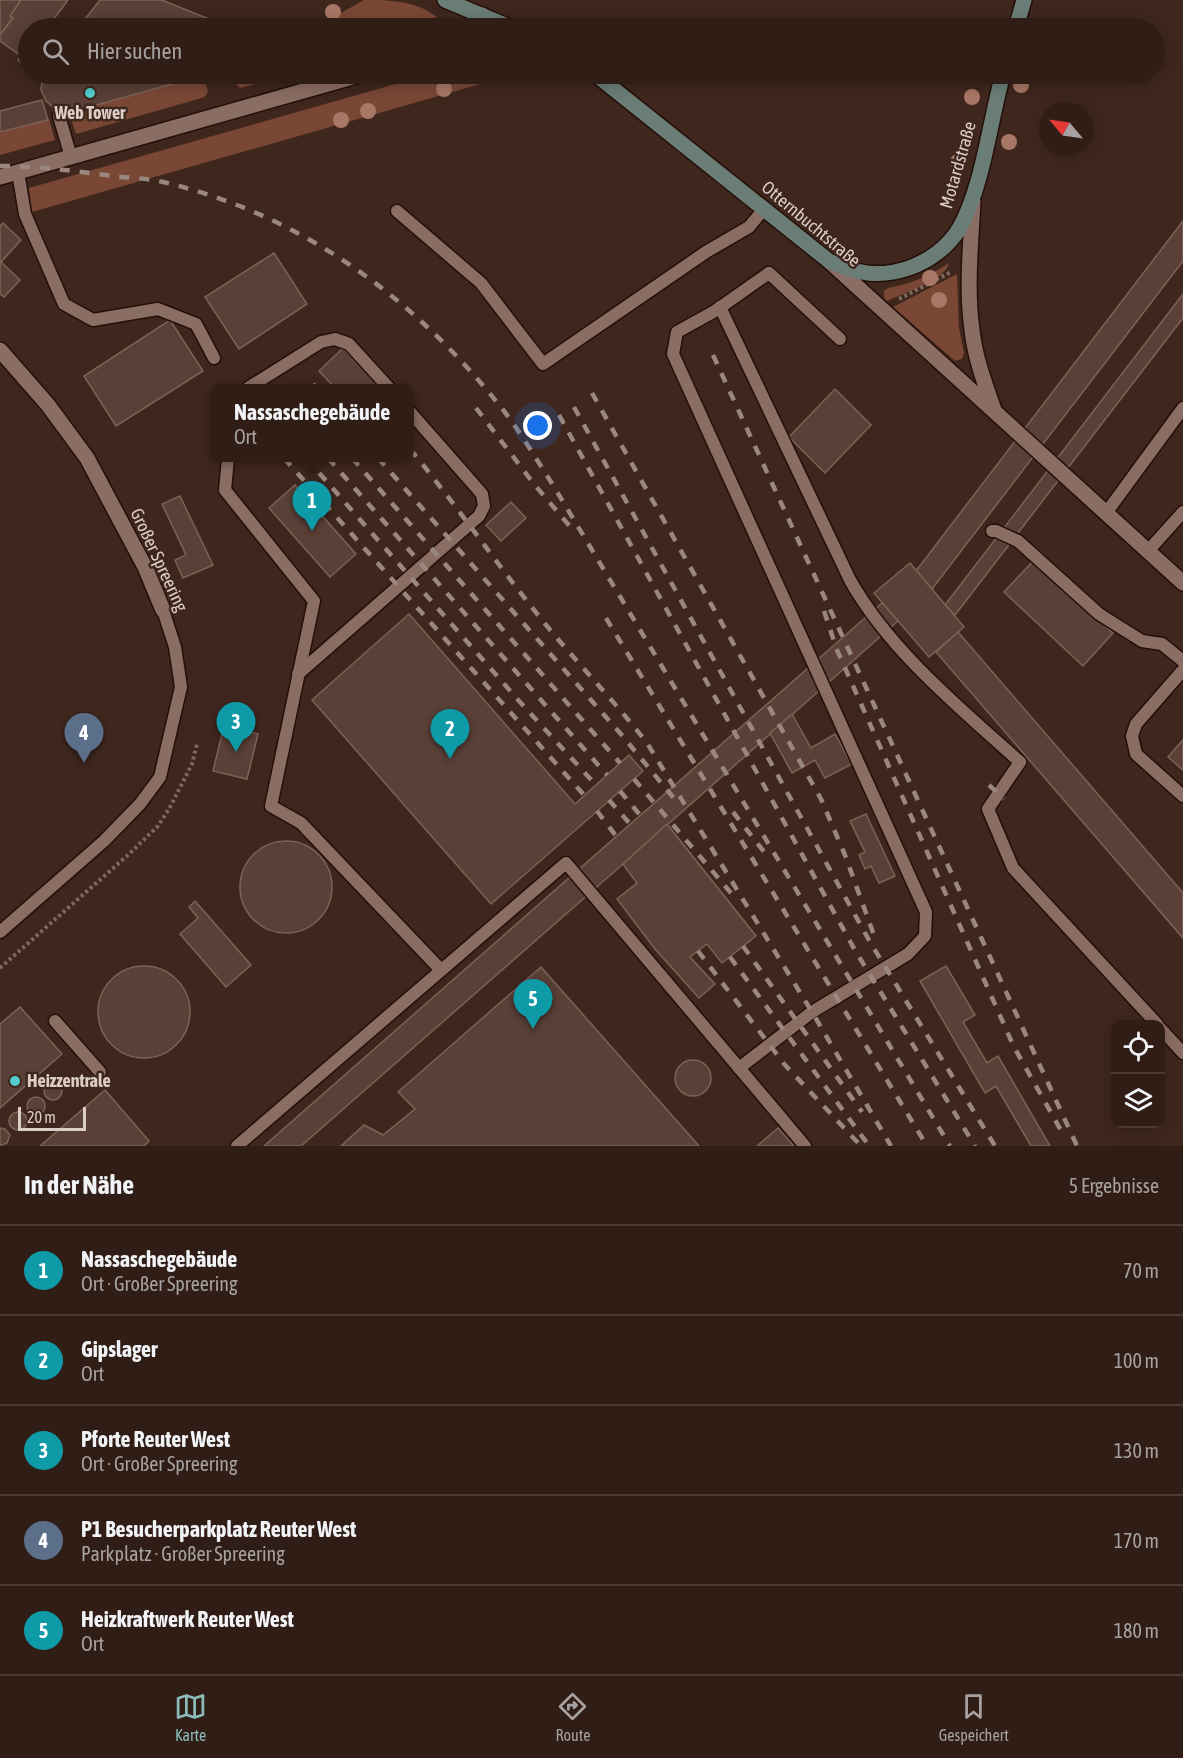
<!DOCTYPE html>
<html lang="de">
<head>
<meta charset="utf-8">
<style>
  body { margin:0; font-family:"Asap Condensed",sans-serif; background:#37261f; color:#f1f3f6 }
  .controls { position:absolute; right:18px; bottom:18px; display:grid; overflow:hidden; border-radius:12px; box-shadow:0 3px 15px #0003 }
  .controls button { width:54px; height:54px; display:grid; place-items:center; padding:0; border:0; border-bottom:2px solid #4a3b35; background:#2f1d16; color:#f1f3f6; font:30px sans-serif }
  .compass { position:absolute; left:1039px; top:102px; width:54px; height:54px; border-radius:50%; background:#2f1d16; box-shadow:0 3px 15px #0003; rotate:299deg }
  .scale { position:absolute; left:18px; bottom:15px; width:68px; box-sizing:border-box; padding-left:6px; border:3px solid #ddcdc7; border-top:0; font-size:16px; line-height:21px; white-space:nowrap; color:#ddcdc7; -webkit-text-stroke:4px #3f271e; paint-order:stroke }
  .you { position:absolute; left:538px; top:426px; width:21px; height:21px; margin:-15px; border:4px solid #fff; border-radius:50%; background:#1a73e8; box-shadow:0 0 0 9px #1a73e833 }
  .badge { display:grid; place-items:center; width:39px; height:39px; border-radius:50%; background:#8bbbb9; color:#fff; font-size:20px; font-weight:700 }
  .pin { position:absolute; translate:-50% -50px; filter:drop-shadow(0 2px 3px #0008) }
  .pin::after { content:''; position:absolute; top:32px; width:21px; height:18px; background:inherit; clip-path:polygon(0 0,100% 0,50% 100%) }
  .popup { position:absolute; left:210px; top:384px; width:204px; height:78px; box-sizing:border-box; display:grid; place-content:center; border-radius:12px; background:#2f1d16; filter:drop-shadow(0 2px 4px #0005); font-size:20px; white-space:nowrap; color:#a7a2a1 }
  .popup b { font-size:22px; color:#f1f3f6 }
  .popup::after { content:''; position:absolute; left:50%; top:100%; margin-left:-12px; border:12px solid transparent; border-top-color:#2f1d16 }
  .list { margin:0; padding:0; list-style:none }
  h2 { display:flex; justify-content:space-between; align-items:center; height:78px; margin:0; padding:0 24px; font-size:26px }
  h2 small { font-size:20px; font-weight:400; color:#a7a2a1 }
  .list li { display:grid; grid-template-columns:39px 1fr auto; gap:18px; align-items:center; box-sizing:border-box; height:90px; padding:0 24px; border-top:2px solid #4a3b35 }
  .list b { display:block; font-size:22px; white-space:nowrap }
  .list p { margin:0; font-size:20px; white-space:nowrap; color:#a7a2a1 }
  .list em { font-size:20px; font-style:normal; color:#a7a2a1 }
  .icon { flex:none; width:33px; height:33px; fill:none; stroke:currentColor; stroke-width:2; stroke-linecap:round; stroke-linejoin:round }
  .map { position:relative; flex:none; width:1183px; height:1146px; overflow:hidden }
  .search { position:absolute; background:#2f1d16; box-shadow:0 3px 15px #0003; left:18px; right:18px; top:18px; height:66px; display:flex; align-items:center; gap:15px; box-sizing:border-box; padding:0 21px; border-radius:33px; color:#a7a2a1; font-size:22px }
  .sheet { height:528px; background:#2f1d16 }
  nav { display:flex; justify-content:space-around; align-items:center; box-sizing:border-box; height:84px; border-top:2px solid #4a3b35; background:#2f1d16; font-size:16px; color:#a7a2a1 }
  nav a { display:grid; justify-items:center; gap:3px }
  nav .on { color:#8bbbb9 }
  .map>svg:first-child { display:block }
</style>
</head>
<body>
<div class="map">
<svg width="1183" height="1146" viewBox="0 0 1183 1146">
  <rect width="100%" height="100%" fill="#3f271e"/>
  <g fill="#7a4735">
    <path d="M364 0C389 0 415 0 437 17L424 21 426 28H314Z"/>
    <path d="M233 74H292L240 88 235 83Z"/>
    <path d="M431 74 438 75 507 74 477 85 32 212 29 188Z"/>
    <path d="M203 75 208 91 205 97 76 134 69 113Z"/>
    <path d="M49 119 55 140 0 155V133Z"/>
    <path d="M949 263C945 281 903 293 887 301L884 298V291L888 288C911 284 929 276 949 263Z"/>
    <path d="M957 274 959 328 964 353 962 359 955 361 893 307Z"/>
  </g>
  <g fill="#5a4037" stroke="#7e6258" stroke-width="1.5">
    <path d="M0 0H21L10 16 13 18 0 35Z"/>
    <path d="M21 0H68L47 28H28V53L21 63 18 60 21 56 0 41V35L13 18 10 16Z"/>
    <path d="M100 0H162L231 28H78Z"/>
    <path d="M43 74H208L68 113 54 108 46 101 41 90Z"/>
    <path d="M42 100 48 120 0 132V111Z"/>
    <path d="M1183 221V261L932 589 916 571Z"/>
    <path d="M3 223 21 240 1 262 20 280 4 297 0 294V226Z"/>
    <path d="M274 253 307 304 239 349 205 297Z"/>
    <path d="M1183 294V318L955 615 945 605Z"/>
    <path d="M170 320 203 371 116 426 84 376Z"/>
    <path d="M343 348 380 388H335L319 371Z"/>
    <path d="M835 389 871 425 825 473 789 437Z"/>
    <path d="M295 485 356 554 330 577 269 508Z"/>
    <path d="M180 496 213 565 183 578 175 560 186 555 162 504Z"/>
    <path d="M511 502 526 518 501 541 486 525Z"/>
    <path d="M1034 560 1113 633 1083 666 1004 592Z"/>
    <path d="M910 563 964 627 929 657 874 593Z"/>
    <path d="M882 603 898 621 623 864 301 1146H264Z"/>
    <path d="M409 614 575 804 629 755 643 771 491 904 312 700Z"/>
    <path d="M958 632 1183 893V938L936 652Z"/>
    <path d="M792 714 811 748 835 734 852 764 825 778 815 760 792 773 770 733Z"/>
    <path d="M224 726 258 734 247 779 213 771Z"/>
    <path d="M1183 740V770L1168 757Z"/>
    <path d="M866 814 895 876 879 883 871 866 865 869 859 855 865 852 850 821Z"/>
    <path d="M667 824 756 936 722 963 707 944 690 957 715 984 699 998 655 949 617 899 637 883 623 864Z"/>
    <circle cx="286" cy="887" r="46"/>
    <path d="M195 901 251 965 226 987 180 934 198 918 189 907Z"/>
    <path d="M946 966 975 1015 963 1022 987 1063 998 1056 1050 1146H1031L996 1086 985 1093 920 981Z"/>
    <circle cx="144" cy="1012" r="46"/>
    <path d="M541 967 699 1146H341L364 1125 383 1135 415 1109 398 1092Z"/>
    <path d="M20 1007 62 1054 0 1108V1024Z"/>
    <circle cx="693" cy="1078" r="18"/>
    <circle cx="53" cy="1091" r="9"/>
    <path d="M105 1090 149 1141 144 1146H40Z"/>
    <circle cx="36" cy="1106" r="9"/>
    <circle cx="18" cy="1121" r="9"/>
    <path d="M0 1128 5 1129 10 1135 7 1143 2 1145H0Z"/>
    <path d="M778 1128 794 1146H757Z"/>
  </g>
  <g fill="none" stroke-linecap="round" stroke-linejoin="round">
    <g stroke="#250f08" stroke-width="15">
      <g id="lane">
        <path d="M59 116 71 157"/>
        <path d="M18 172 25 214 64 304 93 320 158 309 196 324 214 358"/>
        <path d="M397 211 481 283 543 364 706 252 749 227 764 209"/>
        <path d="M720 307 850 580C889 650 961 709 1020 762L988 809 1013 868 1157 1024"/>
        <path d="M248 388 321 342 335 339 349 344 389 388"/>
        <path d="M228 458 225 490 314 601 271 806 301 823 441 970"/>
        <path d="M1106 513 1183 408"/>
        <path d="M992 531H996L1018 541 1099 614 1142 641 1162 644 1183 661"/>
        <path d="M1148 551 1183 512"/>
        <path d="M1183 670 1136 724 1132 736 1136 754 1183 796"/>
        <path d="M298 674 479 516 484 506 482 494 410 412"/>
        <path d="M0 932 104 841 140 804 160 777 181 687 175 647 163 610"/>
        <path d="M55 1021 100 1072"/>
        <path d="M1160 1028 1183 1053"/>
        <path d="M739 1068 812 1012 908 954 925 936 926 912 673 354 677 332 715 311 769 273 840 339"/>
        <path d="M237 1146 566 863 805 1146"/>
      </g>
    </g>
    <g stroke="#250f08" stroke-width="18">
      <g id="street">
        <path d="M473 28 482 15"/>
        <path d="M0 177 363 74"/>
        <path d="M973 201C971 243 966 287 972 330 975 358 985 384 994 410"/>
        <path d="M829 261 1183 583"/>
        <path d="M0 350 48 405 87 458 145 567 163 610"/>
      </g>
    </g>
    <g stroke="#250f08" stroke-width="18">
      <g id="secondary">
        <path d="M445 0 512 28"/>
        <path d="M1016 28 1024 0"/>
        <path d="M595 74 829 261C857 274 879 278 909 268 929 261 948 247 959 229 983 187 990 120 1003 74"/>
      </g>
    </g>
    <g stroke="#7d6961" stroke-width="4" stroke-dasharray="3 3" stroke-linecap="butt">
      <path d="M899 299 951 272"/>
      <path d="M0 968 128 855 158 826 169 809 192 764 197 744"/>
    </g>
    <use href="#lane" stroke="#8a6d63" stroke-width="12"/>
    <use href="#street" stroke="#8a6d63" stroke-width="15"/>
    <use href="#secondary" stroke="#6a7e77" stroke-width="15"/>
    <g stroke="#9a877f" stroke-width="4.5" stroke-dasharray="10 10" stroke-linecap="butt">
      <path d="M0 166C38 166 75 171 113 176 129 178 147 178 163 182 300 214 413 297 500 406 520 431 536 459 553 485L950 1146"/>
      <path d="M713 355 1077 1146"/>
      <path d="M313 384 317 388"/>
      <path d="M592 393 821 799 845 855 875 938"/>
      <path d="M574 407 870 942 995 1146"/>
      <path d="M476 408 534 484 573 530"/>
      <path d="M559 415 856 952 975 1146"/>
      <path d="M410 449C454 502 494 560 538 615 573 659 613 699 647 743L812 1012 891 1146"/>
      <path d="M284 458 584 795"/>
      <path d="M306 458 519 701 596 785"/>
      <path d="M328 458 607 775"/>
      <path d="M352 458 620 763"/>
      <path d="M378 458 620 733 677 802"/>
      <path d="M824 611 837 650 1014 1047 1063 1134"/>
      <path d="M606 618 927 1146"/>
      <path d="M634 779 731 893"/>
      <path d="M989 785 1004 799"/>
      <path d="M620 791 640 815"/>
      <path d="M609 800 630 824"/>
      <path d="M597 811 616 836"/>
      <path d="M733 812 768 857"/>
      <path d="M743 946 862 1112"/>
      <path d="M698 951 785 1065 861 1146"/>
      <path d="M730 957 867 1143"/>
    </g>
  </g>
  <g fill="#a87766">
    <circle cx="333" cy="12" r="8"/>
    <circle cx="1021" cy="85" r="8"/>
    <circle cx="444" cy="89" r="8"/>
    <circle cx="972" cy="97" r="8"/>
    <circle cx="368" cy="111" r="8"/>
    <circle cx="341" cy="120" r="8"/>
    <circle cx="1009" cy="142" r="8"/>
    <circle cx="958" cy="162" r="8"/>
    <circle cx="930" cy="278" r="8"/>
    <circle cx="939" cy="300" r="8"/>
  </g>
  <g fill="#52cdce" stroke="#3f271e" stroke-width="2">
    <circle cx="90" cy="93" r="6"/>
    <circle cx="15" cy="1081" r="6"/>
  </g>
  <g text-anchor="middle" stroke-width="5" stroke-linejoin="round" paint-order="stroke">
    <g font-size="18" font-weight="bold" fill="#ddcdc7" stroke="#3f271e">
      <text x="90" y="119">Web Tower</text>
      <text x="27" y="1087" text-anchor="start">Heizzentrale</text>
    </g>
    <g font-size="18" fill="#ddcdc7" stroke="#3f271e">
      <text transform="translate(958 165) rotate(-74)" y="6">Motardstraße</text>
      <text transform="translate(811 224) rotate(40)" y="6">Otternbuchtstraße</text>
      <text transform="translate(159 560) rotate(65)" y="6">Großer Spreering</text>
    </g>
  </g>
</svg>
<div class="controls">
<button><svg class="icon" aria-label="locate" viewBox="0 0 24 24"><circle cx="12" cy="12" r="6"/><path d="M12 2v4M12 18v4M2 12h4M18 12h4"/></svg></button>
<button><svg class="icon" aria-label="layers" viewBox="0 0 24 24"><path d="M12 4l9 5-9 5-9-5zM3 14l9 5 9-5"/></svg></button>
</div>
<svg class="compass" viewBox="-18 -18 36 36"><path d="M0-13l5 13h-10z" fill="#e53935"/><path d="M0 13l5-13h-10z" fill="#a7a2a1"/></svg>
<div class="scale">20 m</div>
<div class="you"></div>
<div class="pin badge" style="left:312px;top:531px;background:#0f9aa8">1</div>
<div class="popup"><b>Nassaschegebäude</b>Ort</div>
<div class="pin badge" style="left:450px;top:759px;background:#0f9aa8">2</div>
<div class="pin badge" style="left:236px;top:752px;background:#0f9aa8">3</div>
<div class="pin badge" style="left:84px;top:763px;background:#5c6f8a">4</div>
<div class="pin badge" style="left:533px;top:1029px;background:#0f9aa8">5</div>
<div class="search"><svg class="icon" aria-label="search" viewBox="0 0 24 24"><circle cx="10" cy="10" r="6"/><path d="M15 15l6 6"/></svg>Hier suchen</div>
</div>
<section class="sheet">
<h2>In der Nähe<small>5 Ergebnisse</small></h2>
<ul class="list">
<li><span class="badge" style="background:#0f9aa8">1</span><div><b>Nassaschegebäude</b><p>Ort · Großer Spreering</p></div><em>70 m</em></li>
<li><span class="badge" style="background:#0f9aa8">2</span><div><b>Gipslager</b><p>Ort</p></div><em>100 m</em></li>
<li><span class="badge" style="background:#0f9aa8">3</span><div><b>Pforte Reuter West</b><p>Ort · Großer Spreering</p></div><em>130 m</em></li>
<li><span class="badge" style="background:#5c6f8a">4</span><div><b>P1 Besucherparkplatz Reuter West</b><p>Parkplatz · Großer Spreering</p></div><em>170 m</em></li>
<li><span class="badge" style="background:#0f9aa8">5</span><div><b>Heizkraftwerk Reuter West</b><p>Ort</p></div><em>180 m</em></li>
</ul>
</section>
<nav>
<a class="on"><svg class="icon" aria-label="map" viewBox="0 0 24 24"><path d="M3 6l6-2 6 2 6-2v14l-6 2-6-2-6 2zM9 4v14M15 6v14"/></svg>Karte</a>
<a><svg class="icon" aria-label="directions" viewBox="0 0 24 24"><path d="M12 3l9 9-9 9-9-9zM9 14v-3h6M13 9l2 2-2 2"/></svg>Route</a>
<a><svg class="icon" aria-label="saved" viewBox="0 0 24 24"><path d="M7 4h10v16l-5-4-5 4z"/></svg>Gespeichert</a>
</nav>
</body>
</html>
